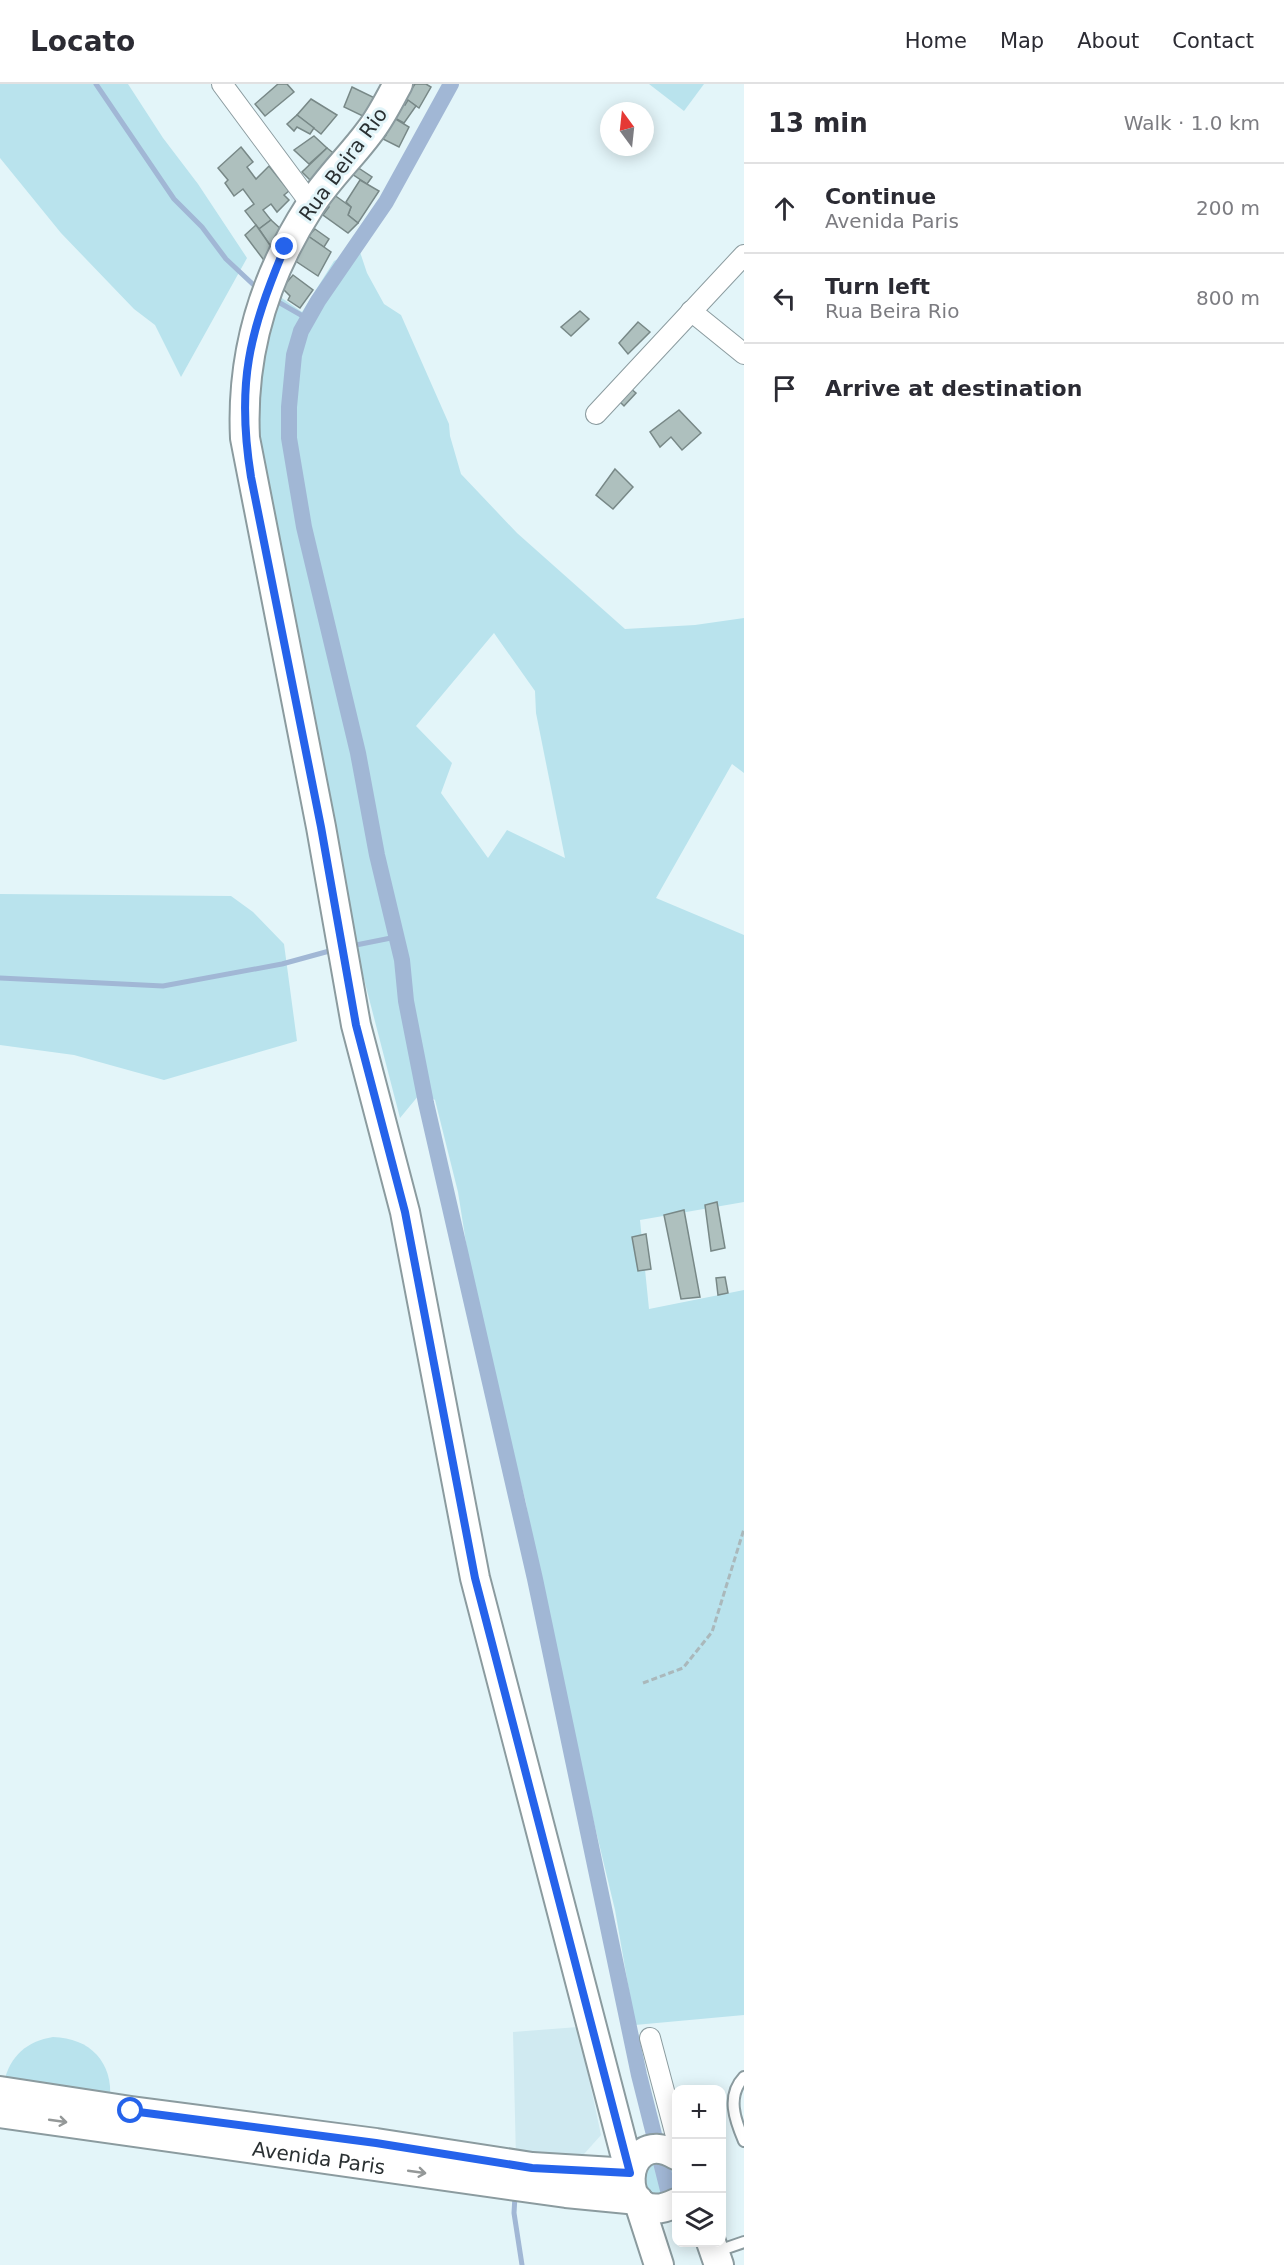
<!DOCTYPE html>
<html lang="en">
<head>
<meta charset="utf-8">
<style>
  body { margin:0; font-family:"DejaVu Sans",sans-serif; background:#f2f2f3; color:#2b2b33 }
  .controls { position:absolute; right:18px; bottom:18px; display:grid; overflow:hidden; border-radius:12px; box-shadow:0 3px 15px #0003 }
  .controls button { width:54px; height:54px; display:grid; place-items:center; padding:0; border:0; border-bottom:2px solid #e1e1e2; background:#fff; color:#2b2b33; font:30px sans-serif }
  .compass { position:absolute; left:600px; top:18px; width:54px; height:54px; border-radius:50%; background:#fff; box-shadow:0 3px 15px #0003; rotate:345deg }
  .stop { position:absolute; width:18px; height:18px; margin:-14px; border:4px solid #2563eb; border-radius:50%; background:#fff }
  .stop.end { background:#2563eb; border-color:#fff; box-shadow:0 2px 6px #0008 }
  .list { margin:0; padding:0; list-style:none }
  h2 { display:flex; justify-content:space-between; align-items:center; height:78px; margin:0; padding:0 24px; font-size:26px }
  h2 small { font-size:20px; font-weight:400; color:#7c7c81 }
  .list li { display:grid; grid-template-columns:39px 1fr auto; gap:18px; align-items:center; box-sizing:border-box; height:90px; padding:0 24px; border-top:2px solid #e1e1e2 }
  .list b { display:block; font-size:22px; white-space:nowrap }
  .list p { margin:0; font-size:20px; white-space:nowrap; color:#7c7c81 }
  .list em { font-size:20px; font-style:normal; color:#7c7c81 }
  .icon { flex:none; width:33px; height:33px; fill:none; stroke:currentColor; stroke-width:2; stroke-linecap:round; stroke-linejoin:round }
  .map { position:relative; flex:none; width:744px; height:2181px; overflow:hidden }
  header { display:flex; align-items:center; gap:36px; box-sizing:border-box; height:84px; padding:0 30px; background:#fff; border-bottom:2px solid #e1e1e2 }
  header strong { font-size:28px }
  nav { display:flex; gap:33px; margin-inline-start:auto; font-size:21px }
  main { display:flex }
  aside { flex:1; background:#fff }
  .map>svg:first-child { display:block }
</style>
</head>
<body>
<header>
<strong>Locato</strong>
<nav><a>Home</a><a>Map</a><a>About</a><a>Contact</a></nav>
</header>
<main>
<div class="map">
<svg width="744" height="2181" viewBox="0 0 744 2181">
  <rect width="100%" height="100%" fill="#e3f5f9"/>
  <path fill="#d0eaf1" d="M578 1943 601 2051 584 2070 516 2075 513 1948Z"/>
  <g fill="#b9e3ed" fill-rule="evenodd">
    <path d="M0 0H128L163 54 198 100 247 174 181 293 155 241 134 225 61 149 0 74Z"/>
    <path d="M649 0H704L684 27Z"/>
    <path d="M359 165 367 189 384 220 401 231 449 340 450 352 461 390 517 449 625 545 695 541 744 534V689L732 680 656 814 744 851V1118L640 1136 649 1225 744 1206V1931L635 1941 615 1826 548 1547 526 1419 497 1307 473 1203 458 1108 435 1016 428 1011 421 1017 419 1011 400 1034 343 814 252 384 257 272 279 212 302 228 334 177ZM494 549 535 607 536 629 565 774 507 746 488 774 441 709 452 679 416 642Z"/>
    <path d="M0 810 231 812 253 828 284 860 297 957 164 996 74 971 0 961Z"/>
    <path d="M53 1953C90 1954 113 1978 110 2015L4 1998C10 1972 27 1957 53 1953Z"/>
    <path d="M648 2078 676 2082V2108L651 2114 640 2090Z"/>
  </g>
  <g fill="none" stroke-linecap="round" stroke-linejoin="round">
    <g stroke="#a1b7d5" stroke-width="5">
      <path d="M96 0 174 115 202 143 226 175 258 205"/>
      <path d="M273 215 308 235"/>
      <path d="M351 862 396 853"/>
      <path d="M0 894 163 902 282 880 333 866"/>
      <path d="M515 2112 514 2129 522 2181"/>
    </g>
    <path stroke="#a1b7d5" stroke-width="16" d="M451 0 386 118 318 217 301 247 294 271 289 323V354L304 443 358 669 377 771 402 876 406 917 426 1019 535 1495 639 1991 669 2110"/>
  </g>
  <g fill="#aec0be" stroke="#788887" stroke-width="1.5">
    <path d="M278 0H287L294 8 265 32 255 20Z"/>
    <path d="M406 0 413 3 415 0H426L431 3 419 24 400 11Z"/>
    <path d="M352 3 379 16 371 36 344 23Z"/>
    <path d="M311 15 337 31 321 50 297 31Z"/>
    <path d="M408 16 416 22 404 39 389 31 397 17 405 21Z"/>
    <path d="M297 31 314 44 310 50 297 43 294 47 287 40Z"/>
    <path d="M389 31 409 43 399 63 383 55 386 51 380 46Z"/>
    <path d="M314 52 327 64 309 80 294 66Z"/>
    <path d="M241 63 253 78 247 83 256 95 269 82 289 107 284 111 289 116 277 128 271 120 263 126 271 136 259 145 245 127 254 120 243 105 234 112 225 99 228 96 218 84Z"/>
    <path d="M327 64 336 71 312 98 302 88Z"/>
    <path d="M354 81 372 93 367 100 349 88Z"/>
    <path d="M360 96 379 107 358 139 348 131 351 123 346 118Z"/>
    <path d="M330 108 351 123 348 131 358 139 348 149 323 131 329 123 322 118Z"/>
    <path d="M271 136 284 148 274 167 259 145Z"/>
    <path d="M256 141 274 167 266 179 245 151Z"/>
    <path d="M315 145 329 155 324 163 308 152Z"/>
    <path d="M308 152 331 168 318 192 294 176Z"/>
    <path d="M293 191 313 206 300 224 288 216 290 212 282 204Z"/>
    <path d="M580 227 589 235 571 252 561 243Z"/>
    <path d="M638 238 650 248 628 270 619 259Z"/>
    <path d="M630 304 636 309 624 322 618 316Z"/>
    <path d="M679 326 701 349 682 366 671 353 660 363 650 348Z"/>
    <path d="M615 385 633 403 613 425 596 411Z"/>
    <path d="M717 1118 725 1164 711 1167 705 1121Z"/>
    <path d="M684 1126 700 1213 681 1215 664 1131Z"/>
    <path d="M646 1150 651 1185 638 1187 632 1153Z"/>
    <path d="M725 1193 728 1209 718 1211 716 1194Z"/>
  </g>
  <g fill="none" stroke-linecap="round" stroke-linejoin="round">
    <g stroke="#8b9b9f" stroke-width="14">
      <g id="lane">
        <path d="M744 1993C726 2012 735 2036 744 2057"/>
        <path d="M715 2168 744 2158"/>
      </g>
    </g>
    <g stroke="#8b9b9f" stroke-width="22">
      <g id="street">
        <path d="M222 0 311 120"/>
        <path d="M691 227 744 270"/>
        <path d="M596 330 744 171"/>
        <path d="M650 1954 676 2052"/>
      </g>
    </g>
    <g stroke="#8b9b9f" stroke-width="32">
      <g id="secondary">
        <path d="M398 0C389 16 381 33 370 47 351 73 327 95 310 122 264 193 241 270 245 354L321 743 356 941 405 1128 475 1494 630 2089"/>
        <path d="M0 2007 131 2027 376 2059 532 2083 630 2089"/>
        <path id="s1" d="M0 2029 566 2109 638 2116"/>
        <path d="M676 2071C618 2038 613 2150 676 2119"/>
        <path d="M638 2116 659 2181"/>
        <path d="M711 2158 719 2181"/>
      </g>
    </g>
    <path stroke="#aab8bb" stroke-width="3" stroke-dasharray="6 3" stroke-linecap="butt" d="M643 1599 683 1584 712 1548 744 1445"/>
    <use href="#lane" stroke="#fff" stroke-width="10"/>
    <use href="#street" stroke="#fff" stroke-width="20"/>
    <use href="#secondary" stroke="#fff" stroke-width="28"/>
  </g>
  <defs><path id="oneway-shaft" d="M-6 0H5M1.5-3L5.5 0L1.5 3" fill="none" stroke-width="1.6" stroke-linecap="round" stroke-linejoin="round" transform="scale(1.5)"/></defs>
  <g stroke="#949898">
    <use href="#oneway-shaft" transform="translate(58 2037) rotate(8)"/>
    <use href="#oneway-shaft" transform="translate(417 2088) rotate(8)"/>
  </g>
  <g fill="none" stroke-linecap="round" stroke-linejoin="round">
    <path stroke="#2563eb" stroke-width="8" d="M131 2027 376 2059 532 2084 630 2089 475 1494 405 1128 356 941 321 743 251 393C236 300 249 249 285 163"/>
  </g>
  <g text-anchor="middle" stroke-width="6" stroke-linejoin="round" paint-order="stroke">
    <g font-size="20" fill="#2a3032" stroke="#e3f5f9">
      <text transform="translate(343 80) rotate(-54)" y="7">Rua Beira Rio</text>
      <text dy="7" stroke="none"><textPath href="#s1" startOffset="322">Avenida Paris</textPath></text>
    </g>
  </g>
</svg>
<div class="controls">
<button>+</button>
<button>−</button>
<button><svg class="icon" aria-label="layers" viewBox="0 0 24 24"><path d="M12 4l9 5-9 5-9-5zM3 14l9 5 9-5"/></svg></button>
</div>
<svg class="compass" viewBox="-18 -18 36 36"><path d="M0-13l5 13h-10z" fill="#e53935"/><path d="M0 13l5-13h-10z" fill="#7c7c81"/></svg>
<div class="stop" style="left:131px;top:2027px"></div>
<div class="stop end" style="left:285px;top:163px"></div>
</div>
<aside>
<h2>13 min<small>Walk · 1.0 km</small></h2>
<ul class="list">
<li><svg class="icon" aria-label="ahead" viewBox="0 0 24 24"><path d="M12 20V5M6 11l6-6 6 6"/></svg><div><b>Continue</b><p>Avenida Paris</p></div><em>200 m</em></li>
<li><svg class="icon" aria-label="left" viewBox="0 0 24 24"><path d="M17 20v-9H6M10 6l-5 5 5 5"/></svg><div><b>Turn left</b><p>Rua Beira Rio</p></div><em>800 m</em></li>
<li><svg class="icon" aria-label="arrive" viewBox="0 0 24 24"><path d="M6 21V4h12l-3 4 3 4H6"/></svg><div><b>Arrive at destination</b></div></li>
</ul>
</aside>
</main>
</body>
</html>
